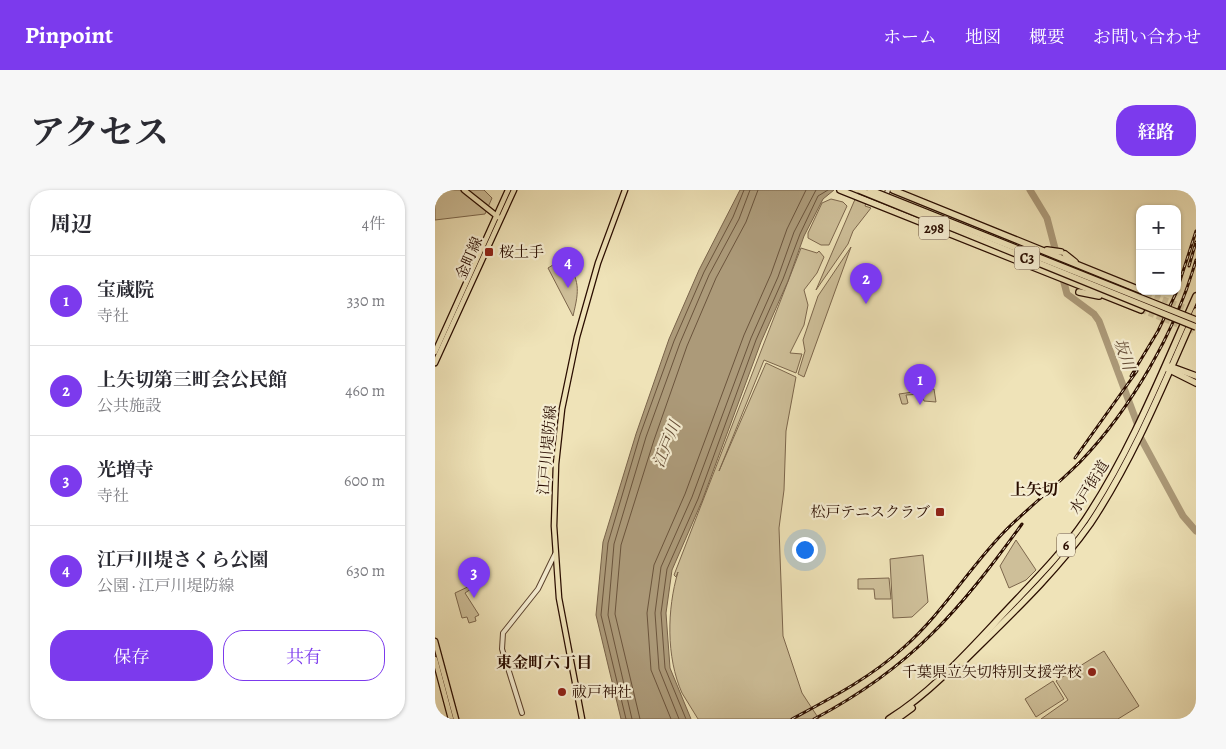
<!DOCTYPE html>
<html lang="ja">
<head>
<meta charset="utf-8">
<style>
  body { margin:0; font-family:Alegreya,"Noto Serif JP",serif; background:#f7f7f7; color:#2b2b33 }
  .controls { position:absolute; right:15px; top:15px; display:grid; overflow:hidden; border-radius:10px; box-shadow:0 1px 4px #0004 }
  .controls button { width:45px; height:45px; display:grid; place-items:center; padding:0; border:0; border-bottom:1px solid #e1e1e2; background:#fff; color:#2b2b33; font:25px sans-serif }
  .you { position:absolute; left:369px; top:359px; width:18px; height:18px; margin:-12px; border:4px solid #fff; border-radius:50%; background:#1a73e8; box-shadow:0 0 0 8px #1a73e833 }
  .badge { display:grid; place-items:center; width:32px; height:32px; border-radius:50%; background:#7c3aed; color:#fff; font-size:16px; font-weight:700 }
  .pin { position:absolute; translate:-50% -41px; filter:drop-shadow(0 1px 2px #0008) }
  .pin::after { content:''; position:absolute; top:26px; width:18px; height:15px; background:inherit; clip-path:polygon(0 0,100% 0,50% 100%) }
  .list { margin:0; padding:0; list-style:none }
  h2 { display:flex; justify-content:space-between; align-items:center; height:65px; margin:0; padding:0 20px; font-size:21px }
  h2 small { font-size:16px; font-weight:400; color:#7c7c81 }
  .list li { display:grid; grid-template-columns:32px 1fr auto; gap:15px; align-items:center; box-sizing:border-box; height:90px; padding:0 20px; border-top:1px solid #e1e1e2 }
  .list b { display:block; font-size:19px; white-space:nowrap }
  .list p { margin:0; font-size:16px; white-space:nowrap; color:#7c7c81 }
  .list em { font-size:16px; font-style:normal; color:#7c7c81 }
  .actions { display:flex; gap:10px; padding:15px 20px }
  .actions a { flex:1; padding:11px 0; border:1px solid #7c3aed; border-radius:20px; text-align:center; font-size:18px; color:#7c3aed }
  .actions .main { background:#7c3aed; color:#fff }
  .map { position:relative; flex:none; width:761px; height:529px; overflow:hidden; border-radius:20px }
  header { display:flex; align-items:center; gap:30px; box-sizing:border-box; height:70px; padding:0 25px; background:#7c3aed; color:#fff }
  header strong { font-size:24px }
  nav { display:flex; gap:28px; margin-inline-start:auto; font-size:18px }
  .intro { display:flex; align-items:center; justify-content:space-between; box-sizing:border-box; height:120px; padding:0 30px }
  h1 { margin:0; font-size:35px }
  .button { padding:12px 22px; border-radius:20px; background:#7c3aed; color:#fff; font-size:18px; font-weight:700 }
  main { display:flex; gap:30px; padding:0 30px }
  aside { flex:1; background:#fff; border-radius:20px; box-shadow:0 1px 4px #0004 }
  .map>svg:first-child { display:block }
</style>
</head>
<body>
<header>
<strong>Pinpoint</strong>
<nav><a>ホーム</a><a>地図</a><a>概要</a><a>お問い合わせ</a></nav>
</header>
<div class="intro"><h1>アクセス</h1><a class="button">経路</a></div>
<main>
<aside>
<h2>周辺<small>4件</small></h2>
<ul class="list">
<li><span class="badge">1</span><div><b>宝蔵院</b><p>寺社</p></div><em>330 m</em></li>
<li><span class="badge">2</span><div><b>上矢切第三町会公民館</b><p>公共施設</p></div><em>460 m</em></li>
<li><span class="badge">3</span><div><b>光増寺</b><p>寺社</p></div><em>600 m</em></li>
<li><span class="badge">4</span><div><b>江戸川堤さくら公園</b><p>公園 · 江戸川堤防線</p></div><em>630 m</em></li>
</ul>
<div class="actions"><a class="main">保存</a><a>共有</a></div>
</aside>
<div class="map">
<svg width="761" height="529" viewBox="0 0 761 529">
  <rect width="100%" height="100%" fill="#efe3b8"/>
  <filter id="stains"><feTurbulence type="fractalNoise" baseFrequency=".004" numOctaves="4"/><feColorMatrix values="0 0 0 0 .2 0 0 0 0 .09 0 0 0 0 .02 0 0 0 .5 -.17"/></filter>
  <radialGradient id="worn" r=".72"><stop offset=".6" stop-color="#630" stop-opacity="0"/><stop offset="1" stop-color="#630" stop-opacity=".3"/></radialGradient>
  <g fill="#cebf99" stroke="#7c664c">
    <path d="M0 0H49L57 8 50 24 0 30Z"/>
    <path d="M424 0H436L430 16 436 18 418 41 413 54 381 100Z"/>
    <path d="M396 9 408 12 412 16 394 55H386L373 48V43L387 13Z"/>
    <path d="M416 57 369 187 363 184 370 161 368 150 383 106Z"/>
    <path d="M366 58 382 63 384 61 389 67 382 83 369 100 373 115 369 135 355 163 367 164 361 183 329 170 284 281 331 173 361 187 351 241 349 300 344 338 348 446 367 503 384 529H263C258 520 252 512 247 503 231 467 232 419 243 382L241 387 239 385Z"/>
    <path d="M131 67C144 93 145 97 138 126L113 78Z"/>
    <path d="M499 199 501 212 489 211 487 204 471 205 473 213 471 214H467L464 204Z"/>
    <path d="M581 350 601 380 591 390 574 398 565 376Z"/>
    <path d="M488 365 493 412 477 427 458 428 455 369Z"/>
    <path d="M454 388 456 409H440L439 399H423V389Z"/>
    <path d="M41 393 39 397 30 403 44 425 40 427 41 431 34 433 32 427 27 428 20 403Z"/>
    <path d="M669 461 704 516 683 529H606L633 510 621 491Z"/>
    <path d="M618 491 629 509 601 527 590 509Z"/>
  </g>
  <path fill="#ac9a79" stroke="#786249" d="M305 0H399L388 9 369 46 353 91 326 152 267 311 237 380 231 423 235 478 256 529H186L161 425 168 352 201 244 234 149 264 80Z"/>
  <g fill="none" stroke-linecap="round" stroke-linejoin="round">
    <g stroke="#6b543c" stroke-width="1">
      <path d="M191 529 166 425 173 353 205 245 239 151 269 82 298 27 309 0"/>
      <path d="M197 529 173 425 179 354 211 247 245 153 274 85 304 29 315 0"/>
      <path d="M205 529 180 424 186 355 219 250 252 156 281 88 311 32 323 0"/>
      <path d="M236 529 216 480 212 423 219 375 250 304 309 145 336 84 352 39 371 0"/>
      <path d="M244 529 224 479 220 423 226 377 257 307 316 148 343 87 359 42 381 0"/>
      <path d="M251 529 230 478 226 423 232 379 263 309 321 150 348 89 365 44 383 6 393 0"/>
    </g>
    <path stroke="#ac9a79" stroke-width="7" d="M595 0 612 28 632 104 659 124 664 131 702 233 703 243 748 326 761 341"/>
    <g stroke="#d1c39c" stroke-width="5.5" stroke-dasharray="5.5 3" stroke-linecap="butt">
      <path d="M712 103 759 121"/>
      <path d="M706 120 761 142"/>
    </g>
    <g stroke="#5b422e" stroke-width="6">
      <g id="minor">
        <path d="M450 8 453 0"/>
        <path d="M87 523 67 459 68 443 103 399 120 364"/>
      </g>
    </g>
    <g stroke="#2a0d00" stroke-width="7">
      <g id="major">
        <path d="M29 0 63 27"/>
        <path d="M0 162 73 0"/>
        <path d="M0 173 79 0"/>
        <path d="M0 451 21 529"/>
        <path d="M0 469 16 529"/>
        <path d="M147 529 124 408 119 336 121 274 127 219 142 147 163 73 190 0"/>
      </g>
    </g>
    <g stroke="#2a0d00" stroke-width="8">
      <g id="highway">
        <path d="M405 0 706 120"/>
        <path d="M458 0 705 100"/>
        <path d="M612 60 626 62"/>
        <path d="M630 64 640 72"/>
        <path d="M644 102 664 106"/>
        <path d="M734 176 761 186"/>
        <path d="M733 179 761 193"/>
        <path d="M527 473C571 429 619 385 655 334 699 268 729 193 761 121"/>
        <path d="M454 529C494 504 526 469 558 435 589 401 624 368 650 330 696 261 727 182 761 106"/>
        <path d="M462 529 477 518"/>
      </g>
    </g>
    <use href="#minor" stroke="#f5edd1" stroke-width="4"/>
    <use href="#major" stroke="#efe3b8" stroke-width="4.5"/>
    <use href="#highway" stroke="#efe3b8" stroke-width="5.5"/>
    <g stroke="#2a0d00" stroke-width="3">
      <g id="rail">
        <path d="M754 76 761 52"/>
        <path d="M742 100 761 41"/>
        <path d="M696 186 723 141 742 101"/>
        <path d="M640 268 702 181"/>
        <path d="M357 529C396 508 435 488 468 458 507 424 534 378 570 341 594 317 621 296 645 272 696 219 741 141 761 70"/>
        <path d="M379 529C476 478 524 421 587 334"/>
      </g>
    </g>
    <use href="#rail" stroke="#f5edd1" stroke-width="1" stroke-dasharray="4" stroke-linecap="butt"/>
    <g stroke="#2a0d00" stroke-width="8" stroke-linecap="butt">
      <g id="highway-bridge">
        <path d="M424 0 761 137"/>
        <path d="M435 0 761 130"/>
      </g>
    </g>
    <use href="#highway-bridge" stroke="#efe3b8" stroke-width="5.5"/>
  </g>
  <g fill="#8f2418" stroke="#f5edd1" stroke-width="2">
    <rect x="49" y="57" width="10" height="10" rx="2.5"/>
    <rect x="500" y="317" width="10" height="10" rx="2.5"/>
    <circle cx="657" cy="482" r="5"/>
    <circle cx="127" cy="502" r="5"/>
  </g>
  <g text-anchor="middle" stroke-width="4.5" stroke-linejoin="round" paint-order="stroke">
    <g fill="#f5edd1" stroke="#67503f" stroke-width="1">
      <rect x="484" y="26.5" width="30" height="23" rx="4"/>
      <rect x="579.5" y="56.5" width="25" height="23" rx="4"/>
      <rect x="622" y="343.5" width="18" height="23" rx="4"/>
    </g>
    <g font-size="14" font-weight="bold" fill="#2a0d00">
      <text x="499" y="43">298</text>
      <text x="592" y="73">C3</text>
      <text x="631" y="360">6</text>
    </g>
    <g font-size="15" fill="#2a0d00" stroke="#f5edd1" text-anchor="start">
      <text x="64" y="67">桜土手</text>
      <text x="495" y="327" text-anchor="end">松戸テニスクラブ</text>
      <text x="647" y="487" text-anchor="end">千葉県立矢切特別支援学校</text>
      <text x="137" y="507">祓戸神社</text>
    </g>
    <g font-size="15" fill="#2a0d00" stroke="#f5edd1">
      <text transform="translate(34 68) rotate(-66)" y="5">金町線</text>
      <text transform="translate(112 260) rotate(-85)" y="5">江戸川堤防線</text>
      <text transform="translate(654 297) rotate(-58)" y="5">水戸街道</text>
    </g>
    <g font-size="16" font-style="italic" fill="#644c36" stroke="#f5edd1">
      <text transform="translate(690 164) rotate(71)" y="6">坂川</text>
      <text transform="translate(231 254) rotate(-68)" y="6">江戸川</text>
    </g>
    <g font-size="16" font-weight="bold" fill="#2a0d00" stroke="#f5edd1">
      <text x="599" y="305">上矢切</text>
      <text x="109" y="478">東金町六丁目</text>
    </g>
  </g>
  <rect width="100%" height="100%" filter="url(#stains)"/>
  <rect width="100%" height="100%" fill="url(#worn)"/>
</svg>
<div class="controls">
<button>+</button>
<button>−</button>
</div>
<div class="you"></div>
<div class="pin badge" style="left:485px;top:215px">1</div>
<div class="pin badge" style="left:431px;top:114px">2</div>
<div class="pin badge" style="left:39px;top:408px">3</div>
<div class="pin badge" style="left:133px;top:98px">4</div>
</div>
</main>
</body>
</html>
